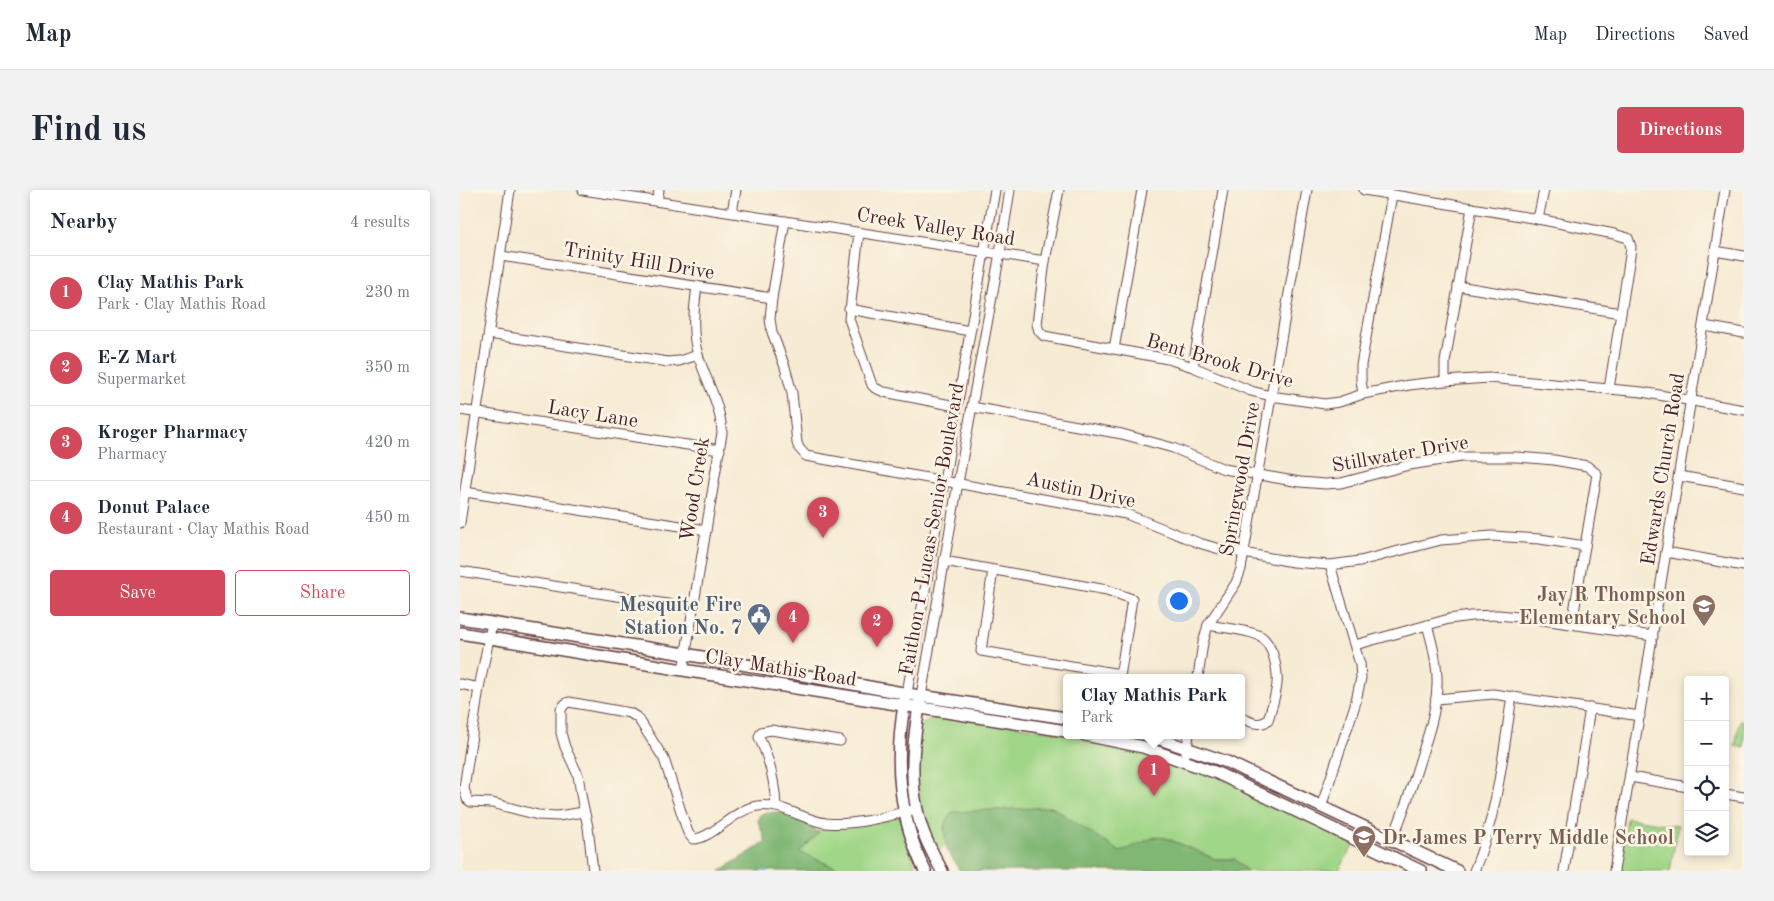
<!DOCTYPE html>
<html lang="en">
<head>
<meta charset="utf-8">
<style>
  body { margin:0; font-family:"Old Standard TT",serif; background:#f2f2f3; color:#1f2937 }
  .controls { position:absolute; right:15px; bottom:15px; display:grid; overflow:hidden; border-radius:5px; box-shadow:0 2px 8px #0003 }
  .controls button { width:45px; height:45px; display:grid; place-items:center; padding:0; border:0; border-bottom:1px solid #e0e1e3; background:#fff; color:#1f2937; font:25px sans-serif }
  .you { position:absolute; left:718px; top:410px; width:18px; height:18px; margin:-12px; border:4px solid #fff; border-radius:50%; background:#1a73e8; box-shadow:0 0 0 8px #1a73e833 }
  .badge { display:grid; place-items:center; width:32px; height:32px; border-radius:50%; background:#d1495b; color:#fff; font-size:16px; font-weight:700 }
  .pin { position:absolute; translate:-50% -41px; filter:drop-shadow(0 1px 2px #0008) }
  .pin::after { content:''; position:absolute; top:26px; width:18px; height:15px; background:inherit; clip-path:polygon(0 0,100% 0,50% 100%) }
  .popup { position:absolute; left:603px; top:484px; width:182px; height:65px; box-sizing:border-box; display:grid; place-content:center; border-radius:5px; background:#fff; filter:drop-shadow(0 1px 4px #0005); font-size:16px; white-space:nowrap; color:#747a83 }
  .popup b { font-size:19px; color:#1f2937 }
  .popup::after { content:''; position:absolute; left:50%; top:100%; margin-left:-10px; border:10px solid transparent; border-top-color:#fff }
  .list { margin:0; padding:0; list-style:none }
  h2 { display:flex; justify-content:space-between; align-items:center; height:65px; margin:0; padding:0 20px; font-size:21px }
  h2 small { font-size:16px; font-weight:400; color:#747a83 }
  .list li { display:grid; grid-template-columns:32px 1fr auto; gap:15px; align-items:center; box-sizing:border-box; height:75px; padding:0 20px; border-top:1px solid #e0e1e3 }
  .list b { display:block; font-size:19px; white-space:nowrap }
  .list p { margin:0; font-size:16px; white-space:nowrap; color:#747a83 }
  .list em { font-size:16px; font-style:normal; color:#747a83 }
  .actions { display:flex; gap:10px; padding:15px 20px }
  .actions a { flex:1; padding:11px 0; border:1px solid #d1495b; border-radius:5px; text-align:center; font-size:18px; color:#d1495b }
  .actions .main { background:#d1495b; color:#fff }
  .icon { flex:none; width:28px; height:28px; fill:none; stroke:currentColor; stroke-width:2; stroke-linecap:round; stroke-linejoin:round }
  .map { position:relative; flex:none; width:1284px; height:681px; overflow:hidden; border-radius:5px }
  header { display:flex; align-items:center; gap:30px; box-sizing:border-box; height:70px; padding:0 25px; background:#fff; border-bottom:1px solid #e0e1e3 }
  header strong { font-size:24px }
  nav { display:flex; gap:28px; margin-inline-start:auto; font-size:18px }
  .intro { display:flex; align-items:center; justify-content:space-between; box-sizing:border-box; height:120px; padding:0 30px }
  h1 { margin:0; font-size:35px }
  .button { padding:12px 22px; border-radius:5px; background:#d1495b; color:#fff; font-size:18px; font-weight:700 }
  main { display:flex; gap:30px; padding:0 30px }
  aside { flex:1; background:#fff; border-radius:5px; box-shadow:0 2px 8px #0003 }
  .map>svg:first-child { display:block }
</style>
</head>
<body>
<header>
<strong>Map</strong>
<nav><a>Map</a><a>Directions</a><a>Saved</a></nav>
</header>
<div class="intro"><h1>Find us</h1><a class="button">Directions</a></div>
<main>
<aside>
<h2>Nearby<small>4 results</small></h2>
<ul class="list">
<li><span class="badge">1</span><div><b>Clay Mathis Park</b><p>Park · Clay Mathis Road</p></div><em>230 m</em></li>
<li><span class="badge">2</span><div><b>E-Z Mart</b><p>Supermarket</p></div><em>350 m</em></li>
<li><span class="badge">3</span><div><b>Kroger Pharmacy</b><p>Pharmacy</p></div><em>420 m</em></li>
<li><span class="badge">4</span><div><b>Donut Palace</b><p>Restaurant · Clay Mathis Road</p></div><em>450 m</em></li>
</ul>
<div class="actions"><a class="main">Save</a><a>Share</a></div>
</aside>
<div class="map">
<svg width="1284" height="681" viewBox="0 0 1284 681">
  <rect width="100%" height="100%" fill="#fcf5e5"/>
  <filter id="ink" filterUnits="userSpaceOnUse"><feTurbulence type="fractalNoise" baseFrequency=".02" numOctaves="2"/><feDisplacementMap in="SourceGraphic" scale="10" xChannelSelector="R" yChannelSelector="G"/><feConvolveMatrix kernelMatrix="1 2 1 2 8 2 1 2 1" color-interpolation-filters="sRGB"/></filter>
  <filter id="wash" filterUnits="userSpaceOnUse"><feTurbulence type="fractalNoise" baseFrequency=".0096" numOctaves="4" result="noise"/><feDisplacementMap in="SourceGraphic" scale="20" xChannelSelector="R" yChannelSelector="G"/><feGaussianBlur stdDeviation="1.12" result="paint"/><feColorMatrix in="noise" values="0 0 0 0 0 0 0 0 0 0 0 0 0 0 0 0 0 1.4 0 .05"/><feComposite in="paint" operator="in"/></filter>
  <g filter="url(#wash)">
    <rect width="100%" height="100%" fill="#f6ebd3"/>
    <g fill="#a0d687" stroke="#757a59">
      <path d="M486 525C550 535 616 543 680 560 755 579 824 620 894 654L879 681H787L775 669H755L706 648 695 647 660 662 592 617 492 623 484 636 486 654 477 662C466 639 458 613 457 588 456 571 459 554 459 538 466 529 475 526 486 525Z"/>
      <path d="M1280 530 1284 531V558L1275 556Z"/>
      <path d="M439 625 457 681H383L339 662 365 635Z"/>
      <path d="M1167 628 1218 636 1210 681H1158Z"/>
    </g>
    <g fill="#80b774" stroke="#656b50">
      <path d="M592 617 660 662 695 647 706 648 755 669H775L787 681H500L487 660 484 636 492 622Z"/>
      <path d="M319 622 337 627 359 643 340 662 383 681H260L306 652 298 631 299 626 303 623Z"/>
    </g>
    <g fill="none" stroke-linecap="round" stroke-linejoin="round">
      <path stroke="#83b7f1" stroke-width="2" d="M303 681H306"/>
    </g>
  </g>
  <g filter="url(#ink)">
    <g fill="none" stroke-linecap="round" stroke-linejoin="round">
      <g stroke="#643e44" stroke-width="11">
        <g id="minor">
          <path d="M123 0 585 71"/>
          <path d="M599 0 585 71 577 134 579 141 584 146 708 169 733 177 791 201 811 206 865 214 879 212 903 204 949 195 985 191 1029 188 1182 202 1284 220"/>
          <path d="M904 0 1078 29 1154 44 1168 48 1171 57 1170 66 1149 199"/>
          <path d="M197 11 199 0"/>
          <path d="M272 22 276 0"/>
          <path d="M1078 29 1084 0"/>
          <path d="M325 31 312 108 310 129 312 142 325 177 332 203 337 253 339 258 346 266 666 324 739 353 756 358 833 372 870 375 900 371 981 350 1032 346 1080 349 1125 356"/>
          <path d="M399 43 389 129 412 195 415 198 424 202 496 216"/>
          <path d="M1255 61 1284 66"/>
          <path d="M41 66 312 108"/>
          <path d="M998 96 1161 123"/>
          <path d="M389 119 510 141"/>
          <path d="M1244 136 1284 143"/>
          <path d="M29 144 208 172 219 171 238 165"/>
          <path d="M654 159 682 0"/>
          <path d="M733 177 763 0"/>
          <path d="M985 191V172L1012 18"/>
          <path d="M903 204 901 190V175L932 5"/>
          <path d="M512 217 662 244 713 258 764 279 840 292 865 294 881 293 949 275 1001 267H1057L1094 270 1127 276 1137 284 1112 434"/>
          <path d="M0 220 260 260"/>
          <path d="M1219 286 1284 297"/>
          <path d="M5 302 246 340"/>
          <path d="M0 333 50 0"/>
          <path d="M1206 362 1284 376"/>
          <path d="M484 371 647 400 672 409 660 487"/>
          <path d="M533 380 521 461 660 484"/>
          <path d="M0 381 232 418"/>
          <path d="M32 433 19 498 4 598 7 609 11 612 32 613 78 625 98 626 124 622"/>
          <path d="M748 435C764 438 783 439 798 445 805 447 809 456 812 462 822 490 816 503 808 530 800 537 790 532 782 528"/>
          <path d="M895 455 989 429 1011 426 1038 425 1069 428 1193 446"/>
          <path d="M223 480 262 243C261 215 246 191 238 165 231 142 234 119 237 96"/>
          <path d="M738 487 743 453 748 435 776 393 781 379 847 0"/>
          <path d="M0 494 19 498"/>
          <path d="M447 503 535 0"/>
          <path d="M461 506 498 293 540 63 550 0"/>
          <path d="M976 509 1033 504 1180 526"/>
          <path d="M726 563 729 545"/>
          <path d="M1170 587 1228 597"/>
          <path d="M1265 604 1284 607"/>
          <path d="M316 617C315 592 310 570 299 547L301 542 311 540 380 551"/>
          <path d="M861 617 895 515 901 488 900 474 870 375"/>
          <path d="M932 650C943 624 952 597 960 570 968 546 976 522 977 496 978 475 973 455 967 435"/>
          <path d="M133 681 128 637 122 610 118 585 105 557 101 543V519L105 514 109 512 170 523 178 528 204 569 228 643 233 649C252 649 273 620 297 616 322 612 342 630 366 633 396 636 428 626 456 619"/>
          <path d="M1014 681C1037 626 1043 565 1052 506"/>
          <path d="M1104 681 1130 518"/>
          <path d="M1154 681 1265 0"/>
        </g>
      </g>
      <g stroke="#643e44" stroke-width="14">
        <g id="major">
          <path d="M0 428 225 464 454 505 606 528"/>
          <path d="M0 443 223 480 606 541"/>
          <path d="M445 510C434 570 438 625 465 681"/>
          <path d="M460 511C454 546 449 584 457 620 461 642 472 662 482 681"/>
          <path d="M625 545 683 557 757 583 961 681"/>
          <path d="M688 545 767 572 997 681"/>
        </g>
      </g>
      <use href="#minor" stroke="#fff" stroke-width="9"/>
      <use href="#major" stroke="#fff" stroke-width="11"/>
    </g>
  </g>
  <defs>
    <g id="school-pin" transform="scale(1.25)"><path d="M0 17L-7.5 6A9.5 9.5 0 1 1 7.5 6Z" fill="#8d6e63" stroke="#fcf5e5"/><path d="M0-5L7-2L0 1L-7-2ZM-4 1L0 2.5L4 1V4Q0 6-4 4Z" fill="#fff"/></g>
    <g id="civic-pin" transform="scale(1.25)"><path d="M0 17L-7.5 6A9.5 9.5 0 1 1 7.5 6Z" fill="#5c6f8a" stroke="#fcf5e5"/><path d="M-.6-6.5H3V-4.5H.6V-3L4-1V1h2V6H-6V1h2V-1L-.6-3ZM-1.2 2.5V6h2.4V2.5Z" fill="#fff"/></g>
  </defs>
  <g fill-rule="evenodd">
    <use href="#school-pin" x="1244" y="416"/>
    <use href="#civic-pin" x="299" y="425"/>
    <use href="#school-pin" x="904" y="647"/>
  </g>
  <g text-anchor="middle" stroke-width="5" stroke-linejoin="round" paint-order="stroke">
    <g font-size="20" fill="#4a1f2b" stroke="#fcf5e5">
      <text transform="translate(476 36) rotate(9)" y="7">Creek Valley Road</text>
      <text transform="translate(179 70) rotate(9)" y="7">Trinity Hill Drive</text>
      <text transform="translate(760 170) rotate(16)" y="7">Bent Brook Drive</text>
      <text transform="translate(133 223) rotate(9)" y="7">Lacy Lane</text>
      <text transform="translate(940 263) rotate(-10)" y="7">Stillwater Drive</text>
      <text transform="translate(1202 279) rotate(-81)" y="7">Edwards Church Road</text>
      <text transform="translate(779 289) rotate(-80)" y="7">Springwood Drive</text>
      <text transform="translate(234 299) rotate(-81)" y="7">Wood Creek</text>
      <text transform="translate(621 299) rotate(12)" y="7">Austin Drive</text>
      <text transform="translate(471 339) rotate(-80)" y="7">Faithon P Lucas Senior Boulevard</text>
      <text transform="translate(321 477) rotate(9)" y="7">Clay Mathis Road</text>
    </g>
    <g font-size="20" font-weight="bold" fill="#785e54" stroke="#fcf5e5" text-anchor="end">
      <text x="1226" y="411">Jay R Thompson<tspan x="1226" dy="23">Elementary School</tspan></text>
      <text x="922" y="654" text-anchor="start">Dr James P Terry Middle School</text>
    </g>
    <g font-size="20" font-weight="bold" fill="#4e5e75" stroke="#fcf5e5" text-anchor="end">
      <text x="282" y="421">Mesquite Fire<tspan x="282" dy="23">Station No. 7</tspan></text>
    </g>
  </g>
</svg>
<div class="controls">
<button>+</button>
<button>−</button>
<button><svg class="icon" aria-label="locate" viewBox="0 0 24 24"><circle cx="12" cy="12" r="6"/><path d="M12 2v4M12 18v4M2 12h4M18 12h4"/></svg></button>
<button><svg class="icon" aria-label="layers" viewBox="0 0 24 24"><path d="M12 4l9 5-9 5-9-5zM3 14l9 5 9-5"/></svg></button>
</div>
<div class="you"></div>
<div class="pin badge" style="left:694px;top:606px">1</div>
<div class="popup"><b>Clay Mathis Park</b>Park</div>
<div class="pin badge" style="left:417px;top:457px">2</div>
<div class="pin badge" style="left:363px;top:348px">3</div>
<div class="pin badge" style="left:333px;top:453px">4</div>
</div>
</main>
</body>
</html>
